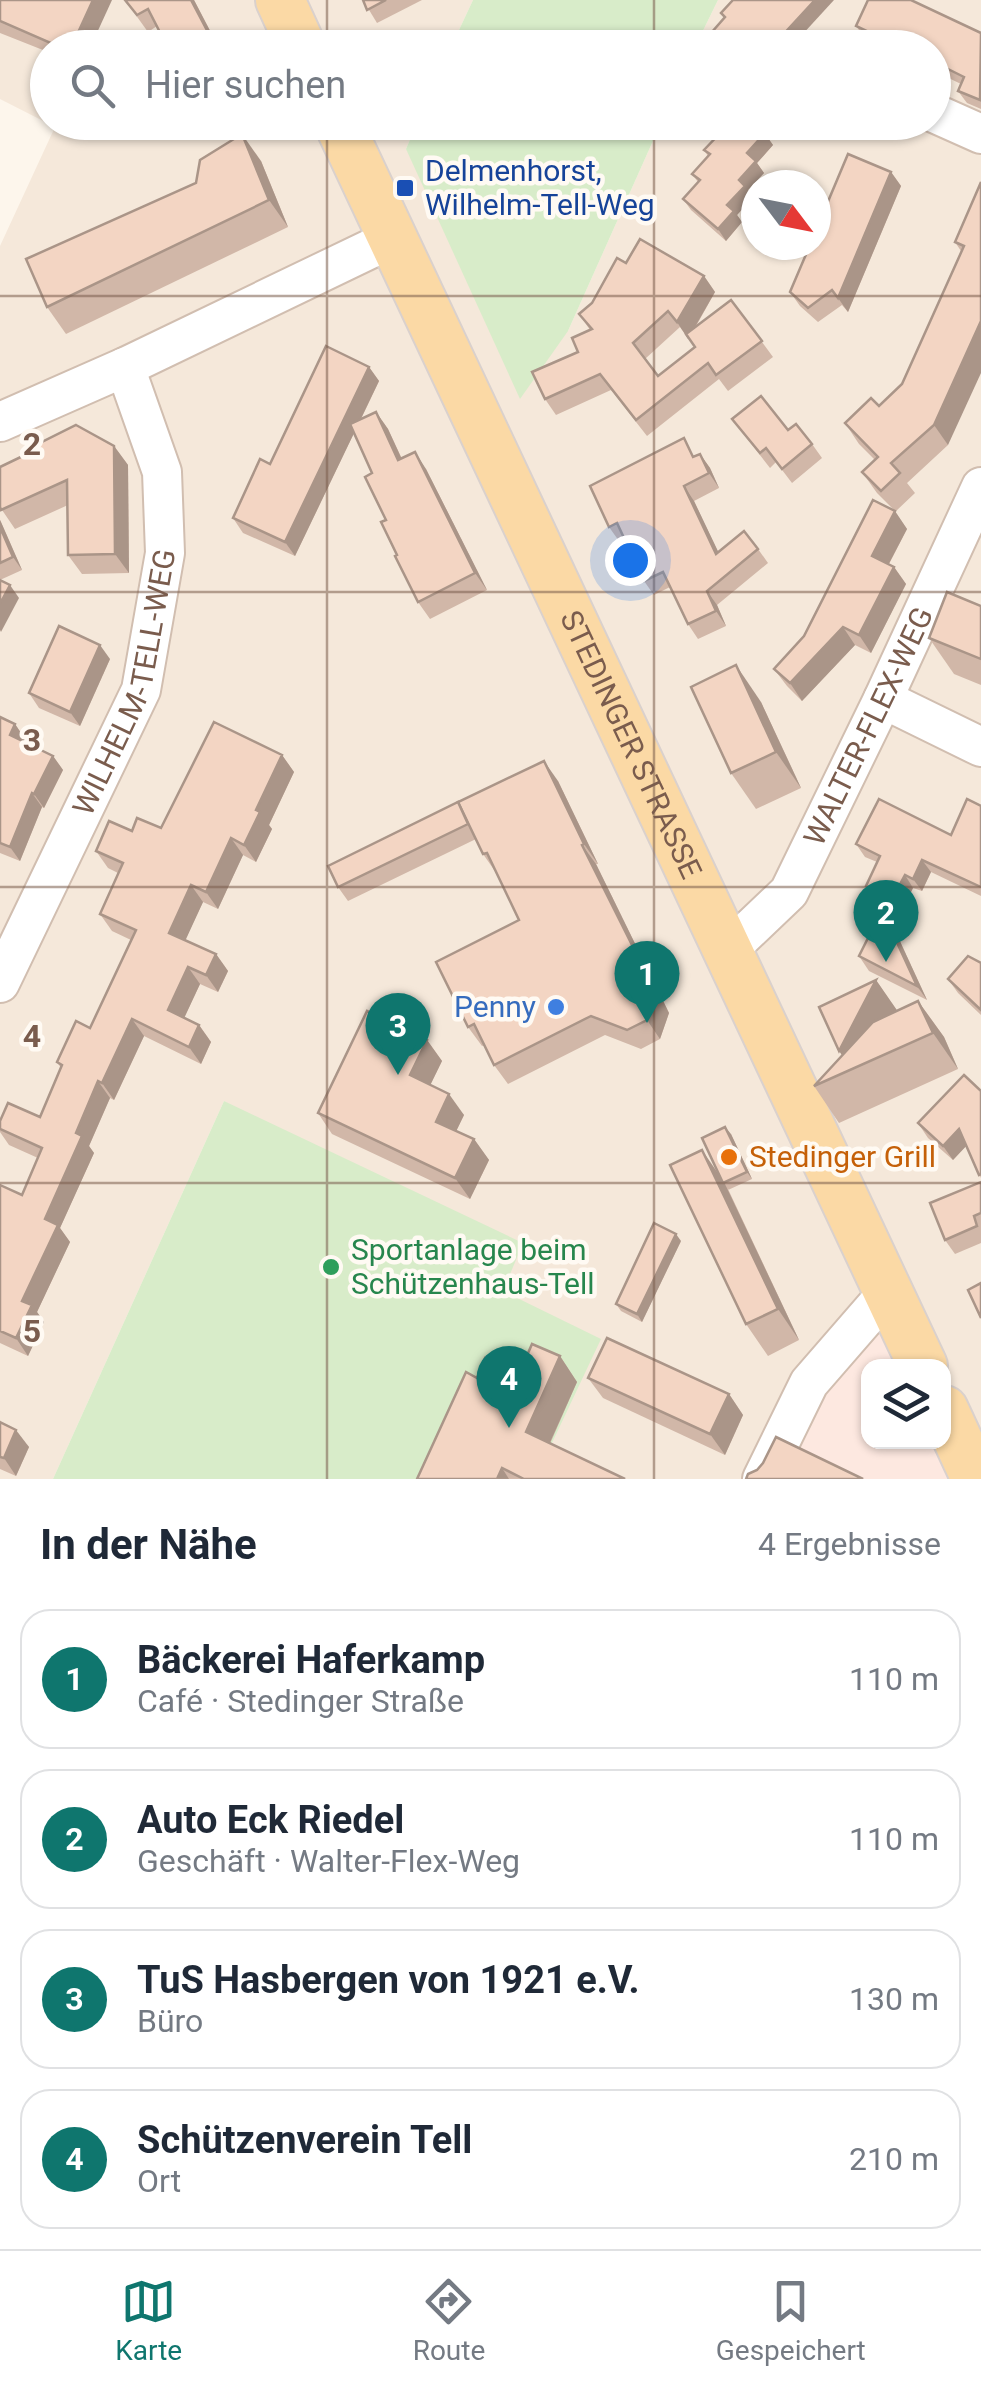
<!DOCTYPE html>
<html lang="de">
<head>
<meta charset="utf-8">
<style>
  body { margin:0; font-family:Roboto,sans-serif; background:#f2f2f3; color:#1f2937 }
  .controls { position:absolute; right:30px; bottom:30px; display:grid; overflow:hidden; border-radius:20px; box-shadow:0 2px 8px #0004 }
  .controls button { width:90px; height:90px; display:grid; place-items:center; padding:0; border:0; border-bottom:2px solid #e0e1e3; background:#fff; color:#1f2937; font:50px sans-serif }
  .compass { position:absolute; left:741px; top:170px; width:90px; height:90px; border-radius:50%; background:#fff; box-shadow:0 2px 8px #0004; rotate:122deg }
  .you { position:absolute; left:630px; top:560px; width:35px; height:35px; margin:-25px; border:8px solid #fff; border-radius:50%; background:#1a73e8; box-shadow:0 0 0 15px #1a73e833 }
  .badge { display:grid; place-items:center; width:65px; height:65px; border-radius:50%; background:#0f766e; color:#fff; font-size:32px; font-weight:700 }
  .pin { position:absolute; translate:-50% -82px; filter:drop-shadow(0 2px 5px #0008) }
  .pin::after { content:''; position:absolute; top:52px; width:35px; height:30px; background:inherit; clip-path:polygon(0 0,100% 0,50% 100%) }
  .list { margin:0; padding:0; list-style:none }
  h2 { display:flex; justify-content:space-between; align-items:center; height:130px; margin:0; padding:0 40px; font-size:42px }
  h2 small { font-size:32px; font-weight:400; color:#747a83 }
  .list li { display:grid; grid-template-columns:65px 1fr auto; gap:30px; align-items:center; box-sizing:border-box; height:140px; margin:0 20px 20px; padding:0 20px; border:2px solid #e0e1e3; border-radius:30px }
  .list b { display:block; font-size:38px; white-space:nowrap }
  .list p { margin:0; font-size:32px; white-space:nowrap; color:#747a83 }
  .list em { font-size:32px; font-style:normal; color:#747a83 }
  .icon { flex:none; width:55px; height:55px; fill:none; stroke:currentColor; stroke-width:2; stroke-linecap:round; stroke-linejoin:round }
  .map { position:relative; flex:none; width:981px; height:1479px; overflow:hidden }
  .search { position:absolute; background:#fff; box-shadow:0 2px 8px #0004; left:30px; right:30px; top:30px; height:110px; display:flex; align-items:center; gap:25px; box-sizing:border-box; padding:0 35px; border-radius:55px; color:#747a83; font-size:38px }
  .sheet { height:770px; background:#fff }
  nav { display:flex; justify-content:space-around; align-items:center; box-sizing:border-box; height:140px; border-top:2px solid #e0e1e3; background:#fff; font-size:28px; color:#747a83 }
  nav a { display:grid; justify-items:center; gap:5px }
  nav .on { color:#0f766e }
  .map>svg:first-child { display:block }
</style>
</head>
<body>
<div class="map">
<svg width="981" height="1479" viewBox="0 0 981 1479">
  <rect width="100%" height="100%" fill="#fdf6ec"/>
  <path fill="#f5e8da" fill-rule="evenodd" d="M0 0H473L451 47 48 48V122L417 123 406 149 568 331 661 123 934 122V48L695 47 718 0H981V1479L944 1439V1366L879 1300 753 1479H535L503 1291 224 1101 53 1479H0V246L55 127 0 99ZM756 185H816V245H756Z"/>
  <path fill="#fde8e0" d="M880 1299 910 1366H868V1442H944L962 1479H753Z"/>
  <g fill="#d8ecc9">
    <path d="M473 0H718L695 47H451Z"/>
    <path d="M417 123H661L568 331 520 399 406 149Z"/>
    <path d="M224 1101 523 1243 503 1291 601 1339 535 1479H53Z"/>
  </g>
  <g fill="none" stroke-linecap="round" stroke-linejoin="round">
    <g stroke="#d1beb0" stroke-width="42">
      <g id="minor">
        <path d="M934 113 981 134"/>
        <path d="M0 422 125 367 391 239"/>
        <path d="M883 699 981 747"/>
        <path id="s1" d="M728 950 789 892 883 699 981 487"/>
        <path id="s2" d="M0 983 141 690 165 553 162 472 125 367"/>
        <path d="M762 1479 809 1383 888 1292"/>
      </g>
    </g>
    <g stroke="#dad1cd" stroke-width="52">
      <g id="major">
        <path d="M280 0 302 48"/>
        <path id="s3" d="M338 122 923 1366"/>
        <path d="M944 1410 976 1479"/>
      </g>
    </g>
    <use href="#minor" stroke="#fff" stroke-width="38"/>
    <use href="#major" stroke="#fbd9a5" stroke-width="48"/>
  </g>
  <g fill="#d1b7a8" fill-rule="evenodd">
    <path d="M0 0 90 48H48V52L0 33Z"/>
    <path d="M125 0H194L219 48H168L157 26 148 32Z"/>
    <path d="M363 0H422L377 23Z"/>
    <path d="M856 26 981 33V109L967 103 958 91 961 84 934 71V48H884L865 38Z"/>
    <path d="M719 122H781L768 138 773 145 757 163 764 173 748 190 753 197 737 215 742 222 726 241 691 210 683 199 698 182 692 174 708 156 704 150 720 132 716 126Z"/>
    <path d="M261 161 288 227 66 334 47 307 196 183Z"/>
    <path d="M891 172 901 186 848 312 842 305 818 322 800 306 790 292Z"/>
    <path d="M981 182 948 445 907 483 915 493 895 512 907 529 889 564 894 567 906 584 871 653 855 645 802 701 787 686 774 669 804 636 895 511 877 493 862 472 875 460 859 444 845 423 879 406 902 384 961 251 955 242Z"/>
    <path d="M626 263 704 276 715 292 695 328 731 300 773 357 728 391 719 379 647 436 611 390 556 415 545 399 578 352 590 330 579 314 592 303ZM680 327 695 347 658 376 645 359Z"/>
    <path d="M369 367 379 381 361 419 376 412 388 429 402 459 426 469 487 590 430 619 418 602 397 555 372 473 354 433 295 556 243 533 233 518 270 464Z"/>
    <path d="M732 419 788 430 812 444 822 458 792 483 776 462 770 468Z"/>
    <path d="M114 446 128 465 129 573 82 574 68 555V505L15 529 0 507Z"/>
    <path d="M700 454 710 468 719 488 694 501 718 552 758 549 768 563 717 605 726 626 698 639 688 624 670 587 654 595 644 581 624 538 619 541 609 527Z"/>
    <path d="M0 520 22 570 0 580Z"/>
    <path d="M981 606V685L954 674 929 638Z"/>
    <path d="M110 659 80 726 39 708 29 693Z"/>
    <path d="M761 702 801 788 756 809 731 773Z"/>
    <path d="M0 717 15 724 25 739 23 742 53 756 63 770 44 808 42 807 20 861 0 853Z"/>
    <path d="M282 755 294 772 269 825 272 829 256 862 243 855 218 909 203 902 185 940 216 954 228 971 218 992 200 984 184 1018 199 1025 211 1042 201 1064 144 1036 114 1100 110 1098 89 1146 94 1153 60 1228 70 1242 37 1312 44 1322 28 1356 0 1343V1185L22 1195 38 1158 9 1145 0 1132V1129L40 1117 61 1068 57 1062 90 1028 131 940 112 931 100 914 118 873 108 868 96 851 132 831 161 828Z"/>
    <path d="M558 781 598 864H596L669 1013 660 1039 641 1049 605 1035 508 1084 494 1065 485 1045 482 1046 468 1027 519 920 497 874 483 854 476 839 348 901 338 887Z"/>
    <path d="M981 806V896L931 872 922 891 913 888 901 912 875 898 866 886 877 862 865 857 856 844 951 835Z"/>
    <path d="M892 924 927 1000 869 971 859 956Z"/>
    <path d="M981 963V1015L958 993 948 979Z"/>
    <path d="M876 980 897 1011 918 1001 944 1037 958 1069 839 1123 814 1086 842 1055Z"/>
    <path d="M427 1040 442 1061 430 1085 464 1115 456 1131 474 1139 489 1160 470 1199 332 1134 318 1113Z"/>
    <path d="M981 1091V1178L966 1146 953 1160 928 1138 918 1123Z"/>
    <path d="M731 1134 752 1179 728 1190V1189L799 1340 768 1356 746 1324 720 1175Z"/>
    <path d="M981 1182V1243L955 1254 945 1240Z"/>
    <path d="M681 1241 642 1322 621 1311 616 1304Z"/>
    <path d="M560 1356 577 1382 550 1444 625 1479H417L477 1378 505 1368 522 1367Z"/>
    <path d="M588 1378 729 1394 743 1415 725 1455 603 1398Z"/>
    <path d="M0 1422 29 1447 16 1476 0 1469Z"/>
  </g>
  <g fill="#aa9588">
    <path d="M93 0H112L90 48H71Z"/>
    <path d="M191 0H194L219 48 211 38Z"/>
    <path d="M815 0H834L790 48 781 37Z"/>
    <path d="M763 122H781L768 138 773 145 757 163 764 173 748 190 753 197 737 215 742 222 726 241 718 229 739 180 747 153 758 128Z"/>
    <path d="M242 134 261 161 288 227 269 200Z"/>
    <path d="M891 172 901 186 848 312 838 298Z"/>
    <path d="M704 276 715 292 688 339 677 322Z"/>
    <path d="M981 321V373L948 445 934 425Z"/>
    <path d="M369 367 379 381 295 556 285 542Z"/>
    <path d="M376 412 388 429 410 477 398 460Z"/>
    <path d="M114 446 128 465 129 573 115 554Z"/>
    <path d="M415 452 426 469 487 590 475 573Z"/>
    <path d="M700 454 710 468 719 488 709 473Z"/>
    <path d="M684 486 694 501 726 568 716 554Z"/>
    <path d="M895 511 907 529 884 573 872 556Z"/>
    <path d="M0 520 1 522 22 570 13 557 0 527Z"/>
    <path d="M894 567 906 584 871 653 859 635Z"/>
    <path d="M10 585 19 598 1 632 0 630V604Z"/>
    <path d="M707 591 717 605 726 626 716 611Z"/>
    <path d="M843 627 855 645 802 701 790 683Z"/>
    <path d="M100 645 110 659 80 726 70 712Z"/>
    <path d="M736 665 761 702 801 788 776 752Z"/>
    <path d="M15 724 25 739 20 750 10 735Z"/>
    <path d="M282 755 294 772 269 825 272 829 256 862 244 845 256 810Z"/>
    <path d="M53 756 63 770 44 808 34 794Z"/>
    <path d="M544 761 558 781 598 864 584 844Z"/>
    <path d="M32 793 42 807 20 861 10 847Z"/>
    <path d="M231 838 243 855 218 909 206 892Z"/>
    <path d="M582 845 596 864 669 1013 660 1039 647 1020Z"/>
    <path d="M922 860 931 872 922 891 913 879Z"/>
    <path d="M905 875 913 888 901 912 892 899Z"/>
    <path d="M191 885 203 902 181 950 169 933Z"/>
    <path d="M882 910 892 924 927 1000 917 986Z"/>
    <path d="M216 954 228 971 218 992 206 975Z"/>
    <path d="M188 967 200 984 180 1027 168 1010Z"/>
    <path d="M876 980 901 1016 852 1069 839 1051Z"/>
    <path d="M918 1001 944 1037 958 1069 933 1033Z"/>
    <path d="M132 1019 144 1036 114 1100 102 1083Z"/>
    <path d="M199 1025 211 1042 201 1064 189 1047Z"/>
    <path d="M427 1040 442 1061 425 1096 410 1075Z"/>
    <path d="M98 1081 110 1098 89 1146 94 1153 60 1228 70 1242 37 1312 44 1322 28 1356 16 1338 22 1301 45 1219 76 1133Z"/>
    <path d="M449 1094 464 1115 451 1142 436 1122Z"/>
    <path d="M725 1127 731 1134 752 1179 747 1172Z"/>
    <path d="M959 1129 969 1143 953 1160 943 1146Z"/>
    <path d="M474 1139 489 1160 470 1199 455 1178Z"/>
    <path d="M702 1150 724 1182 799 1340 778 1309Z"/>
    <path d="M676 1234 681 1241 642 1322 637 1314Z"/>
    <path d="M560 1356 577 1382 543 1458 526 1432Z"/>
    <path d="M729 1394 743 1415 725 1455 710 1434Z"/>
    <path d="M16 1430 29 1447 16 1476 4 1458Z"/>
    <path d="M502 1468 509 1479H497Z"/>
  </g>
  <g fill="#f3d5c3" stroke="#aa9588" stroke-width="2.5">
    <path d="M0 0H93L71 48H62L0 21Z"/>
    <path d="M125 0H191L211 38 193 48H168L148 9 137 15Z"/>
    <path d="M363 0H386L367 10Z"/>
    <path d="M733 0H815L781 37 793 48H698L725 17 721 13Z"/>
    <path d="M868 0H911L981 33 980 100 958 91 964 77 934 62V48H902L856 26Z"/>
    <path d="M413 42 426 48H410Z"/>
    <path d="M719 122H763L758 128 765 133 747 153 756 161 739 180 745 186 727 205 734 211 718 229 683 199 700 180 692 174 710 154 704 150 722 131 716 126Z"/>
    <path d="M242 134 269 200 47 307 26 259 196 183 200 160Z"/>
    <path d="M848 154 891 172 838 298 832 290 808 308 790 292 810 245H816V230Z"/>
    <path d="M981 182V321L934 425 891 463 900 473 881 491 862 472 878 457 845 423 871 398 879 406 902 384 964 246 955 242Z"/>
    <path d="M640 239 704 276 677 322 668 311 633 343 658 376 695 347 686 334 731 300 762 341 716 375 708 363 636 420 600 374 545 399 532 372 578 352 572 338 592 329 579 314 592 303 617 258 626 263Z"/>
    <path d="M326 346 369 367 285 542 233 518 260 459 270 464Z"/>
    <path d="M761 396 788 430 796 424 812 444 782 469 766 448 760 453 732 419Z"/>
    <path d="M376 412 398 460 415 452 475 573 418 602 395 556 397 555 381 522 386 520 365 477 372 473 350 424Z"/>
    <path d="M76 425 114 446 115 554 68 555 67 480 1 510 0 507V467L25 455 24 451Z"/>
    <path d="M684 438 693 457 700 454 709 473 684 486 716 554 744 531 758 549 707 591 716 611 688 624 663 572 644 581 617 523 609 527 590 486Z"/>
    <path d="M873 500 895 511 872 556 894 567 859 635 843 627 790 683 774 669 804 636Z"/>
    <path d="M0 527 13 557 0 563Z"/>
    <path d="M0 580 10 585 0 604Z"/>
    <path d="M947 592 981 606V659L929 638Z"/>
    <path d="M59 626 100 645 70 712 29 693Z"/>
    <path d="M736 665 776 752 731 773 691 687Z"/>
    <path d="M0 717 15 724 10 735 53 756 34 794 32 793 10 847 0 843Z"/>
    <path d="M214 722 282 755 256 810 260 812 244 845 231 838 206 892 191 885 169 933 216 954 206 975 188 967 168 1010 199 1025 189 1047 132 1019 102 1083 98 1081 76 1133 82 1136 45 1219 58 1225 22 1301 32 1305 16 1338 0 1331V1185L22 1195 42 1148 0 1129V1121L8 1103 40 1117 62 1065 57 1062 76 1021 90 1028 136 930 100 914 123 863 96 851 109 821 132 831 137 818 161 828Z"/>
    <path d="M544 761 584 844 582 845 656 993 647 1020 627 1030 591 1016 494 1065 474 1024 468 1027 436 962 519 920 487 853 483 854 458 802Z"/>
    <path d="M879 799 951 835 967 799 981 806V887L922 860 913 879 905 875 892 899 866 886 880 856 856 844Z"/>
    <path d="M458 802 468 824 338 887 328 866Z"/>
    <path d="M882 910 917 986 859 956Z"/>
    <path d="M968 956 981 963V1010L948 979Z"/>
    <path d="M876 980 839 1051 819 1007Z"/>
    <path d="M918 1001 933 1033 814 1086 873 1022Z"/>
    <path d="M367 1011 427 1040 410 1075 449 1094 436 1122 474 1139 455 1178 318 1113Z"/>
    <path d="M964 1075 981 1091V1174L979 1175 959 1129 943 1146 918 1123Z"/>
    <path d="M725 1127 747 1172 723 1183 702 1138Z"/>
    <path d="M702 1150 778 1309 746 1324 670 1165Z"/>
    <path d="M981 1182V1213L974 1216 977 1226 945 1240 930 1203Z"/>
    <path d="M654 1223 676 1234 637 1314 616 1304Z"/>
    <path d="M981 1283V1318L968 1290Z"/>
    <path d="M607 1338 729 1394 710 1434 588 1378Z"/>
    <path d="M532 1344 560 1356 526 1432 625 1479H524L502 1468 497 1479H417L466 1372 477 1378 485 1358 505 1368 509 1361 522 1367Z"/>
    <path d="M0 1422 16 1430 4 1458 0 1457Z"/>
    <path d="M776 1437 863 1479H746L748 1474 757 1470 763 1463Z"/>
  </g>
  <path fill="none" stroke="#7a5c4d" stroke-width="2.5" stroke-opacity="0.55" d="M327 0V48M654 0V48M327 122V1479M654 122V1479M0 296H981M0 592H981M0 887H981M0 1183H981"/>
  <rect fill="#1a4fb4" stroke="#fffaf3" stroke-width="4" x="395" y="178" width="20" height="20" rx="5"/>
  <circle fill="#3f7fe0" stroke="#fffaf3" stroke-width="4" cx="556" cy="1007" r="10"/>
  <circle fill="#e8710a" stroke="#fffaf3" stroke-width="4" cx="729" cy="1157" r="10"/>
  <circle fill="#2e9e5b" stroke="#fffaf3" stroke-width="4" cx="331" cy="1267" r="10"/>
  <g text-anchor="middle" stroke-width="9" stroke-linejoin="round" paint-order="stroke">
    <g font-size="30" fill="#164399" stroke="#fffaf3" text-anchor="start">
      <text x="425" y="181">Delmenhorst,<tspan x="425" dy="34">Wilhelm-Tell-Weg</tspan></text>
    </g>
    <g font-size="30" fill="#7a5c4d" stroke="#fffaf3">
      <text dy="10" stroke="none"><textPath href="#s2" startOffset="328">WILHELM-TELL-WEG</textPath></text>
      <text dy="10" stroke="none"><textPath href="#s1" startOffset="268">WALTER-FLEX-WEG</textPath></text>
      <text dy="10" stroke="none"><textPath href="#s3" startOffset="688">STEDINGER STRASSE</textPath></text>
    </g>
    <g font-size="30" fill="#366cbe" stroke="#fffaf3" text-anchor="end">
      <text x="536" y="1017">Penny</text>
    </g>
    <g font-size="30" fill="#c56008" stroke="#fffaf3" text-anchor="start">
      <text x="749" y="1167">Stedinger Grill</text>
    </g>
    <g font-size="30" fill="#27864d" stroke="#fffaf3" text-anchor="start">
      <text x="351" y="1260">Sportanlage beim<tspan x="351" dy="34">Schützenhaus-Tell</tspan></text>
    </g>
  </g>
  <g font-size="32" text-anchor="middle" font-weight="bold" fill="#7a5c4d" stroke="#fffaf3" stroke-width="9" stroke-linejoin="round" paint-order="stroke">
    <text x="32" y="455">2</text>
    <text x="32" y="751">3</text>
    <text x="32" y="1047">4</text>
    <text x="32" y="1342">5</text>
  </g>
</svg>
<div class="controls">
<button><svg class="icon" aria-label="layers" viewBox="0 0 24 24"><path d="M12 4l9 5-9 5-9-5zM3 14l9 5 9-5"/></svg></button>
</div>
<svg class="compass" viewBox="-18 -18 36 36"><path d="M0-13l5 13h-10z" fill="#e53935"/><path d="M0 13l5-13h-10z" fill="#747a83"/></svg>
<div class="you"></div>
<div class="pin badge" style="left:647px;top:1023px">1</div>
<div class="pin badge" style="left:886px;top:962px">2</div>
<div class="pin badge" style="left:398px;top:1075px">3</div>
<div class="pin badge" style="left:509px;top:1428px">4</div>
<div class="search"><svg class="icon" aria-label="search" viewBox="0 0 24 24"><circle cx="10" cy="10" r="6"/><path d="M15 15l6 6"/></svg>Hier suchen</div>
</div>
<section class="sheet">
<h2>In der Nähe<small>4 Ergebnisse</small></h2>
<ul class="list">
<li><span class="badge">1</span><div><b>Bäckerei Haferkamp</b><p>Café · Stedinger Straße</p></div><em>110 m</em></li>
<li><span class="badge">2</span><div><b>Auto Eck Riedel</b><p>Geschäft · Walter-Flex-Weg</p></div><em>110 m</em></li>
<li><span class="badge">3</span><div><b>TuS Hasbergen von 1921 e.V.</b><p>Büro</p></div><em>130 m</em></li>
<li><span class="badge">4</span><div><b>Schützenverein Tell</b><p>Ort</p></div><em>210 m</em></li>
</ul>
</section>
<nav>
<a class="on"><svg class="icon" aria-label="map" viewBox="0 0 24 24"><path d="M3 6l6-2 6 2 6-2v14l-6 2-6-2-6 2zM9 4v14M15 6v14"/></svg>Karte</a>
<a><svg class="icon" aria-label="directions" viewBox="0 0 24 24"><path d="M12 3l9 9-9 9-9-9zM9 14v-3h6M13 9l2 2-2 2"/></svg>Route</a>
<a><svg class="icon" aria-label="saved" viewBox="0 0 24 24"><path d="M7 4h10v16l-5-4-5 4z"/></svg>Gespeichert</a>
</nav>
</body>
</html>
